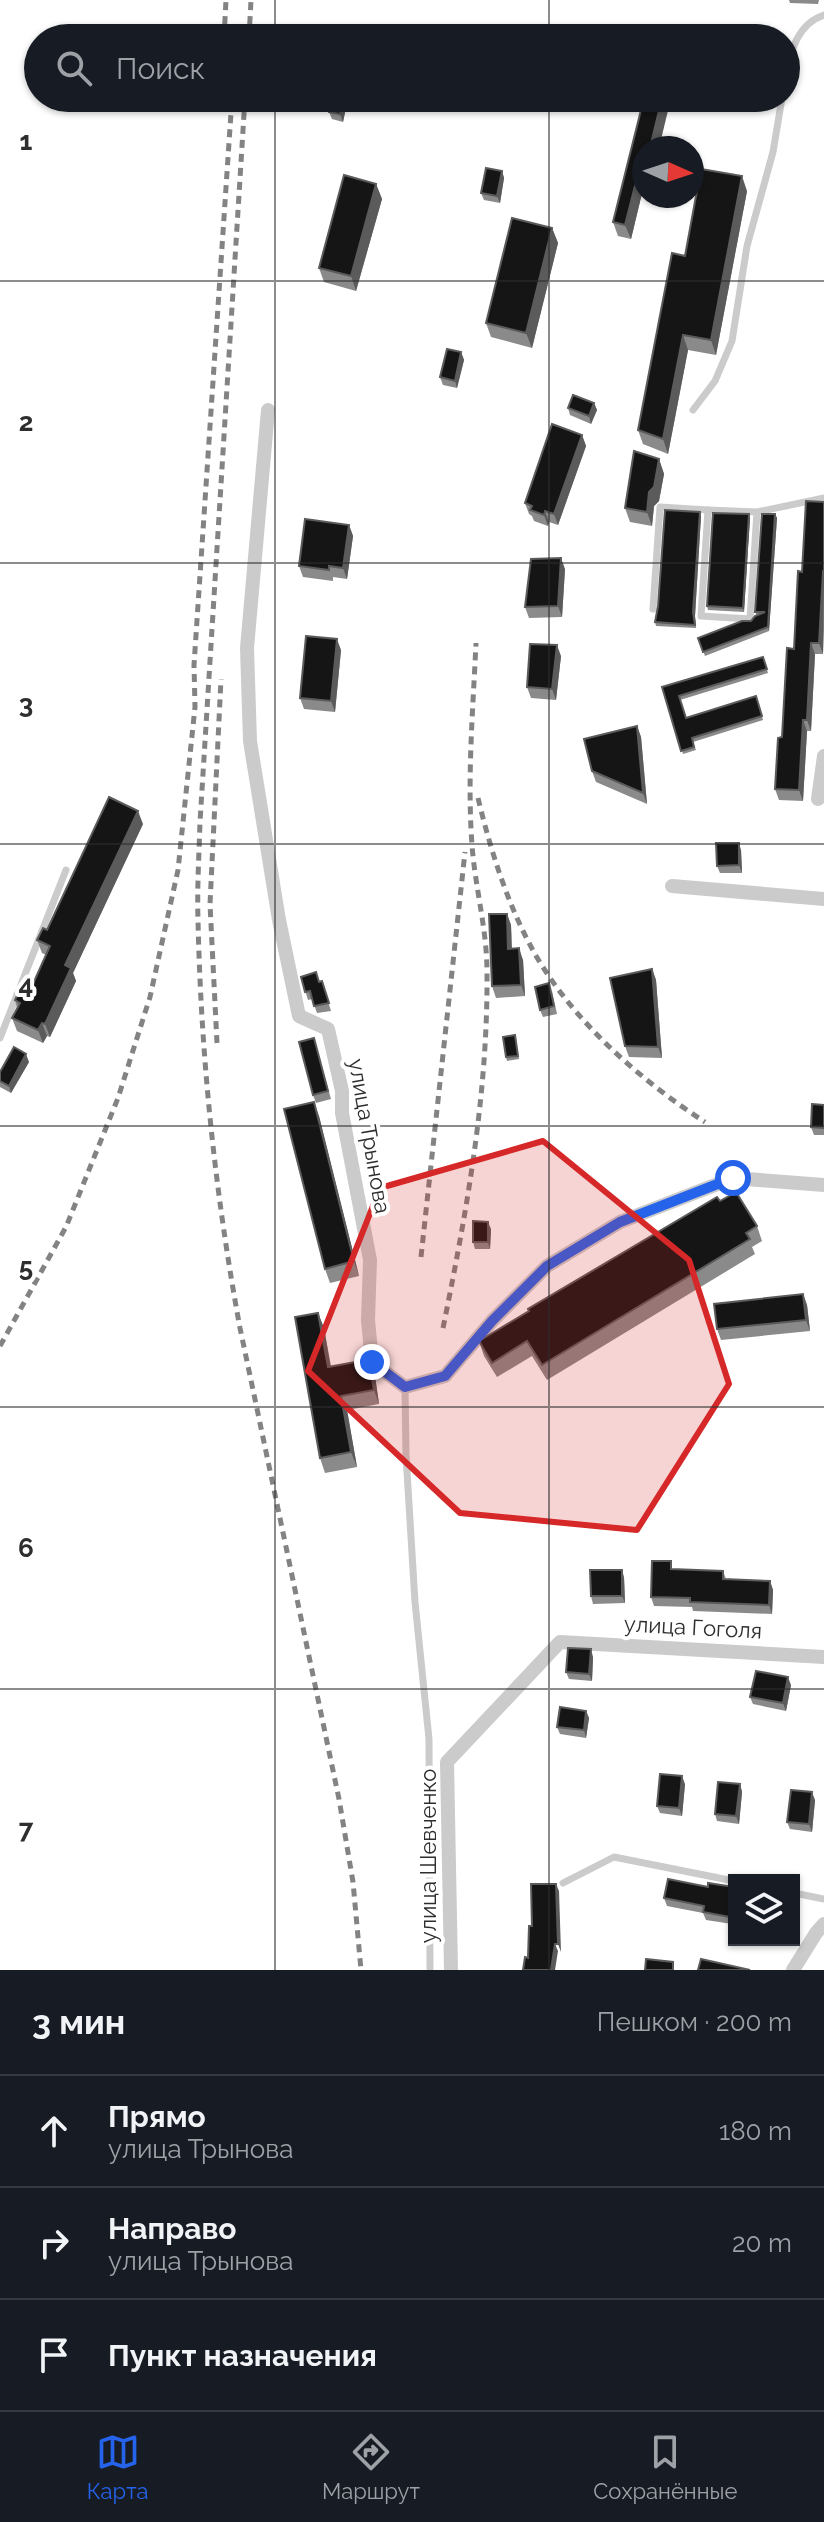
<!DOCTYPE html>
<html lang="ru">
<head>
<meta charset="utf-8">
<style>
  body { margin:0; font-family:Raleway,sans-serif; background:#242831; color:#f1f3f6 }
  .controls { position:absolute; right:24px; bottom:24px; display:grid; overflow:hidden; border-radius:0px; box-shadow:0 2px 6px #0004 }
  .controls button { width:72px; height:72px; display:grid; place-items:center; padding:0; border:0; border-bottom:2px solid #363941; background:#171b24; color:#f1f3f6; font:40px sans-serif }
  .compass { position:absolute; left:632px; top:136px; width:72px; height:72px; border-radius:50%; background:#171b24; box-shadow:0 2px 6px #0004; rotate:93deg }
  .stop { position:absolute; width:24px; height:24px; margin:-18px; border:6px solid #2563eb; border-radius:50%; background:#fff }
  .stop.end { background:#2563eb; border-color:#fff; box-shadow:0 2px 8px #0008 }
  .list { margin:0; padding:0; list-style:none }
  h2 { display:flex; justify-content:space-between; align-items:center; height:104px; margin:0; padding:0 32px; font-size:34px }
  h2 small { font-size:26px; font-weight:400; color:#9ea1a6 }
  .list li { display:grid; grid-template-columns:52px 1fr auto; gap:24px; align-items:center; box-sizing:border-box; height:112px; padding:0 32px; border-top:2px solid #363941 }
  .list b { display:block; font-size:30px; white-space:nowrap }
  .list p { margin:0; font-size:26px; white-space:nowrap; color:#9ea1a6 }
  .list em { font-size:26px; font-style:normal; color:#9ea1a6 }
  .icon { flex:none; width:44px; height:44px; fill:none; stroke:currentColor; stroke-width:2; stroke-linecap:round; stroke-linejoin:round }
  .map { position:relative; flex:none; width:824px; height:1970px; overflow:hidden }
  .search { position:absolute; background:#171b24; box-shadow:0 2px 6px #0004; left:24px; right:24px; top:24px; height:88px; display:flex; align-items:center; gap:20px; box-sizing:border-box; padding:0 28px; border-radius:44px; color:#9ea1a6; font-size:30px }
  .sheet { height:440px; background:#171b24 }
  nav { display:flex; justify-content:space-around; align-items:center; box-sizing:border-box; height:112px; border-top:2px solid #363941; background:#171b24; font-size:22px; color:#9ea1a6 }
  nav a { display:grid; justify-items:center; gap:4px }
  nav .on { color:#2563eb }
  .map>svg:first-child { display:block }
</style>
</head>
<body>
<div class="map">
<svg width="824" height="1970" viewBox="0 0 824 1970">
  <rect width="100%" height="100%" fill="#fff"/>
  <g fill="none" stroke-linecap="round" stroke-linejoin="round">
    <g stroke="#cbcbcb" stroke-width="7">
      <path d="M786 73C791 49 799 23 824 15"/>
      <path d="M693 410 715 381 732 341 747 246 773 152 782 98"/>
      <path d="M757 512 750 619 701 616 708 510 757 512 824 498"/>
      <path d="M653 609 660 507 708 510"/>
      <path d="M0 1038 66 870"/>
      <path d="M405 1387 406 1455 415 1602 429 1739 430 1970"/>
      <path d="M563 1883 614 1857 734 1881"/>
      <path d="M794 1893 824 1899"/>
    </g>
    <g stroke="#cbcbcb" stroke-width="14">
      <path d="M268 410 247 648 250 741 279 920 299 1016 328 1029 342 1091V1113L370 1260 368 1320 372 1362 405 1387 445 1376 492 1321 547 1266 620 1222 733 1178 824 1185"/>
      <path d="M818 799 824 756"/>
      <path d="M672 886 824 899"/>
      <path d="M451 1970 447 1762 560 1642 824 1657"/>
      <path d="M793 1970 816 1933 824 1924"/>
    </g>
    <g stroke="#838383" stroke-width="5" stroke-dasharray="8 6" stroke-linecap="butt">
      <path d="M224 38 226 0"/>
      <path d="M249 38 251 0"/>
      <path d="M245 98 200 822C199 855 197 888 198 920 201 1057 215 1193 240 1328L339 1799 353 1882 361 1970"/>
      <path d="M478 798C491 852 508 906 535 954 574 1022 640 1080 705 1122"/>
      <path d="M217 1043 210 904 221 679"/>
      <path d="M421 1257 465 852"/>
      <path d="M443 1328C467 1210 488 1093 487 972 487 929 475 887 472 845 467 778 473 710 476 643"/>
      <path d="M0 1346 66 1227 118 1098 150 997 178 870 195 707 194 665 232 98"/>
    </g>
  </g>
  <g fill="#8a8a8a">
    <path d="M789 0H819L818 4 790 3Z"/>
    <path d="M348 98 343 122 332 119 329 112Z"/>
    <path d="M644 98V185L631 239 618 236 613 222Z"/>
    <path d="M502 171 504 178 500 203 484 200 481 193Z"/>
    <path d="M376 184 382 199 356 291 324 282 319 268Z"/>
    <path d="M747 191 716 355 688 350 668 454 643 444 638 430 685 256Z"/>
    <path d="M552 228 558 243 532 348 491 337 486 323Z"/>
    <path d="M461 352 464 360 457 388 443 385 440 377Z"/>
    <path d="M594 403 597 410 591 424 570 415 568 408Z"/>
    <path d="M582 435 586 446 558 525 549 522 548 526 534 521 532 516 529 514 525 503Z"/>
    <path d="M659 459 664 474 659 501 654 506 652 526 630 522 625 508Z"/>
    <path d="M824 502V630L823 654H815L811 731H807L803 801 779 800 775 789 794 649 802 572Z"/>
    <path d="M749 514 750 518 744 612 708 610 707 606Z"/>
    <path d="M775 514 777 518 769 631 705 656 698 638 751 621 757 616 755 612Z"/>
    <path d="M701 516 695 616 696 628 656 626 655 622Z"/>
    <path d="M349 525 353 536 347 579 333 577V581L303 577 299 566Z"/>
    <path d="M565 569 562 617 529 618 525 607Z"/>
    <path d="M341 650 335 712 304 709 300 698Z"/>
    <path d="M561 656 556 700 531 698 527 687Z"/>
    <path d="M763 657 768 673 680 700 686 718 756 696 763 720 693 742 696 750 683 754 662 687Z"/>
    <path d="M637 726 641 737 647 804 596 782 592 771Z"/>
    <path d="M143 824 73 973 76 981 50 1037 47 1036 43 1043 17 1031 12 1018 17 1008 15 1000 33 984 46 955 42 953 37 940Z"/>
    <path d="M741 850 742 873H720L717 866Z"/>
    <path d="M507 914 511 925 512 949 523 960 525 996 496 998 492 986Z"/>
    <path d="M652 969 656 980 662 1058 629 1057 625 1046Z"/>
    <path d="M301 977 320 982 322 981 331 1011 317 1013 312 999 308 1000Z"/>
    <path d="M552 991 557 1014 543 1017 540 1010Z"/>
    <path d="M314 1038 331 1099 316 1103 313 1095Z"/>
    <path d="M516 1039 519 1059 507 1061 506 1057Z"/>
    <path d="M29 1062 11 1093 0 1087V1072Z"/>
    <path d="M824 1105V1135H814L811 1127Z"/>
    <path d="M319 1116 359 1276 330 1283 325 1269Z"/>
    <path d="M720 1201 757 1226 762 1241 752 1247 755 1254 547 1380 532 1356 497 1377 484 1356 479 1341Z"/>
    <path d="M491 1229 490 1249H475L473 1242Z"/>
    <path d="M803 1294 807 1305 810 1331 721 1340 717 1329Z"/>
    <path d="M318 1313 324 1328 331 1366 369 1362 375 1376 379 1404 347 1410 357 1467 325 1473 320 1458Z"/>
    <path d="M674 1569 723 1571 726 1579 770 1581 773 1590 772 1614 693 1611 692 1607 654 1606 651 1597Z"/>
    <path d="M624 1577 625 1603 593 1604 591 1596Z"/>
    <path d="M593 1657 592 1681 569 1679 566 1672Z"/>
    <path d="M791 1685 786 1711 753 1704 750 1697Z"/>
    <path d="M586 1711 589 1718 586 1738 560 1734 557 1727Z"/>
    <path d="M685 1784 682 1816 660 1813 657 1806Z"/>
    <path d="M740 1784 742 1792 739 1824 717 1821 715 1814Z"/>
    <path d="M815 1800 812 1832 790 1829 787 1822Z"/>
    <path d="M708 1887H734V1914L732 1924 706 1920 703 1913 667 1906 664 1898Z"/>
  </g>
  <g fill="#5b5b5b">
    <path d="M344 98H348L343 122 340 114Z"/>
    <path d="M662 98H671L659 148H650Z"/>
    <path d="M639 170 644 185 631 239 625 225Z"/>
    <path d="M502 171 504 178 500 203 497 196Z"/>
    <path d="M742 176 747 191 716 355 711 340Z"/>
    <path d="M376 184 382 199 356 291 351 276Z"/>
    <path d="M552 228 558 243 532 348 526 333Z"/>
    <path d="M683 335 688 350 668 454 663 439Z"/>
    <path d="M461 352 464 360 457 388 455 381Z"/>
    <path d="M594 403 597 410 591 424 589 416Z"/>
    <path d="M582 435 586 446 558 525 554 514Z"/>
    <path d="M659 459 664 474 659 501 654 506 652 526 647 512 649 492Z"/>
    <path d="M545 511 549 522 548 526 544 515Z"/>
    <path d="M700 512 701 516 695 616 696 628 693 612Z"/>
    <path d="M749 514 750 518 744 612 743 608Z"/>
    <path d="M775 514 777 518 769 631 768 627Z"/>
    <path d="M349 525 353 536 347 579 343 568Z"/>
    <path d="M561 558 565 569 562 617 558 606Z"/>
    <path d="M823 572 824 576 823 654 819 643Z"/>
    <path d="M337 639 341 650 335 712 331 701Z"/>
    <path d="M811 643 815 654 811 731 807 720Z"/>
    <path d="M557 645 561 656 556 700 552 689Z"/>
    <path d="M803 720 807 731 803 801 799 790Z"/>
    <path d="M637 726 641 737 647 804 643 793Z"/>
    <path d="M138 811 143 824 73 973 76 981 50 1037 45 1024 65 965Z"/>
    <path d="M739 843 741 850 742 873 739 865Z"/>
    <path d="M507 914 511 925 512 960 508 949Z"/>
    <path d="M519 948 523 960 525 996 521 985Z"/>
    <path d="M652 969 656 980 662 1058 658 1047Z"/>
    <path d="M42 1023 47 1036 43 1043 38 1030Z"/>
    <path d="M26 1054 29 1062 11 1093 9 1086Z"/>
    <path d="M314 1102 319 1116 359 1276 354 1261Z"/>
    <path d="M488 1222 491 1229 490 1249 488 1242Z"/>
    <path d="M803 1294 807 1305 810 1331 806 1320Z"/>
    <path d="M318 1313 324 1328 333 1381 328 1367Z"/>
    <path d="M369 1362 375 1376 379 1404 374 1390Z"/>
    <path d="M341 1396 347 1410 357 1467 351 1452Z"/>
    <path d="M622 1570 624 1577 625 1603 622 1596Z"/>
    <path d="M770 1581 773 1590 772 1614 769 1605Z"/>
    <path d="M591 1649 593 1657 592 1681 589 1674Z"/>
    <path d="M788 1677 791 1685 786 1711 783 1703Z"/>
    <path d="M586 1711 589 1718 586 1738 584 1730Z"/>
    <path d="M682 1776 685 1784 682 1816 679 1808Z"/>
    <path d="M740 1784 742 1792 739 1824 736 1816Z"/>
    <path d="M812 1792 815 1800 812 1832 809 1824Z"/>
    <path d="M556 1884 559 1891 561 1952 558 1944Z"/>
    <path d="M734 1891V1914L732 1924 730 1917Z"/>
    <path d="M555 1944 558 1951 555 1970H551Z"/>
  </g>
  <g fill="#151515" stroke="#5b5b5b" stroke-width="2">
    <path d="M661 30 678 34 677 38H659Z"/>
    <path d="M332 98H344L340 114 329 112Z"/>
    <path d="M644 98H662L650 148H644V172L639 170 625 225 613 222Z"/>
    <path d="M486 168 502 171 497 196 481 193Z"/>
    <path d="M701 169 742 176 711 340 683 335 663 439 638 430 672 253 685 256Z"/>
    <path d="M344 175 376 184 351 276 319 268Z"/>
    <path d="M512 218 552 228 526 333 486 323Z"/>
    <path d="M447 349 461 352 455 381 440 377Z"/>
    <path d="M573 395 594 403 589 416 568 408Z"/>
    <path d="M552 424 582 435 554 514 545 511 544 515 530 510 532 506 525 503Z"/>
    <path d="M634 451 659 459 654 487 649 492 647 512 625 508Z"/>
    <path d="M806 501 824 502V573L823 572 819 643H811L807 720H803L799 790 775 789 778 738 782 737 787 648 794 649 798 571 802 572Z"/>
    <path d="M665 510 700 512 693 612 695 625 655 622 658 606Z"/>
    <path d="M713 513 749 514 743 608 707 606Z"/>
    <path d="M762 514H775L768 627 703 652 698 638 742 621H751L755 616 765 612H755Z"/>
    <path d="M305 519 349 525 343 568 329 566V570L299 566Z"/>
    <path d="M561 558 558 606 525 607 531 559Z"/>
    <path d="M306 636 337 639 331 701 300 698Z"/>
    <path d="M530 644 557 645 552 689 527 687Z"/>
    <path d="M763 657 767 669 679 696 686 718 756 696 762 716 692 738 694 747 681 751 662 687Z"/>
    <path d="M637 726 643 793 592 771 584 739Z"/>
    <path d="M109 797 138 811 65 965 71 968 45 1024 42 1023 38 1030 12 1018 20 1003 15 1000 24 980 33 984 50 946 37 940 43 928 47 930Z"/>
    <path d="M716 843H739V865L717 866Z"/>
    <path d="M489 914H507L508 949 519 948 521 985 492 986Z"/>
    <path d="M652 969 658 1047 625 1046 610 978Z"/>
    <path d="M316 972 319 982 322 981 329 1003 314 1006 310 991 305 992 301 977Z"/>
    <path d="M549 983 554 1006 540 1010 535 987Z"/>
    <path d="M515 1035 518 1056 506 1057 503 1037Z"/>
    <path d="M314 1038 328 1091 313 1095 299 1042Z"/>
    <path d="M14 1047 26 1054 9 1086 0 1081V1072Z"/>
    <path d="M314 1102 354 1261 325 1269 284 1109Z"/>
    <path d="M812 1104 824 1105V1128L811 1127Z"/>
    <path d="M736 1192 757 1226 746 1233 750 1239 542 1365 527 1341 492 1363 479 1341 529 1311 528 1309 717 1197 720 1201Z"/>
    <path d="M473 1221 488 1222V1242H473Z"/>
    <path d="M803 1294 806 1320 717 1329 714 1304Z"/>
    <path d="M318 1313 328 1367 366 1360 369 1362 374 1390 341 1396 351 1452 320 1458 295 1317Z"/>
    <path d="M652 1561H671V1569L723 1571V1579L770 1581 769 1605 690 1602V1598L651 1597Z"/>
    <path d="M590 1570H622V1596H591Z"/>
    <path d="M568 1648 591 1649 589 1674 566 1672Z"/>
    <path d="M756 1671 788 1677 783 1703 750 1697Z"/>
    <path d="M560 1707 586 1711 584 1730 557 1727Z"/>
    <path d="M660 1774 682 1776 679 1808 657 1806Z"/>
    <path d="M718 1782 740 1784 736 1816 715 1814Z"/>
    <path d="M791 1790 812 1792 809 1824 787 1822Z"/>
    <path d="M668 1879 708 1887V1883L734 1887 730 1917 703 1912 704 1906 664 1898Z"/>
    <path d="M531 1884H556L558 1944H555L551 1970H523L525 1957 528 1958 529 1926H532Z"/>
    <path d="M646 1959 673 1962V1970H645Z"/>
    <path d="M701 1959 750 1970H698Z"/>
  </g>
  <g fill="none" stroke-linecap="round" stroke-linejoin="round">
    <path stroke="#2563eb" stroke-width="10" d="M372 1362 405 1387 445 1376 492 1321 547 1266 620 1222 733 1178"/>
  </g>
  <path fill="#d62828" fill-opacity="0.2" stroke="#d62828" stroke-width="6" stroke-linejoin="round" d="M543 1141 689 1260 729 1384 637 1530 460 1513 308 1371 380 1188Z"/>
  <path fill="none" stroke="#2e2e2e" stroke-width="2" stroke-opacity="0.55" d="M275 0V38M549 0V38M275 98V1970M549 98V1970M0 281H824M0 563H824M0 844H824M0 1126H824M0 1407H824M0 1689H824"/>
  <g text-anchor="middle" stroke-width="8" stroke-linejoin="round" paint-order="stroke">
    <g font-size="22" fill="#2e2e2e" stroke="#fff">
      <text transform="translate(370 1136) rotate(80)" y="8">улица Трынова</text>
      <text transform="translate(693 1627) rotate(3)" y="8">улица Гоголя</text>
      <text transform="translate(428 1856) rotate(-90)" y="8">улица Шевченко</text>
    </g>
  </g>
  <g font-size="26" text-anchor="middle" font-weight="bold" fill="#2e2e2e" stroke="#fff" stroke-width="8" stroke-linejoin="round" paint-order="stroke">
    <text x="26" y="150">1</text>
    <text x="26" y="431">2</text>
    <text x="26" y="713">3</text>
    <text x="26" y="994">4</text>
    <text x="26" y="1276">5</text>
    <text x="26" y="1557">6</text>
    <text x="26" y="1838">7</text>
  </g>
</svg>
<div class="controls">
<button><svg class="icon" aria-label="layers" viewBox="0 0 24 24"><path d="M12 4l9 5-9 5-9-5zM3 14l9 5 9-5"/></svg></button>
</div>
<svg class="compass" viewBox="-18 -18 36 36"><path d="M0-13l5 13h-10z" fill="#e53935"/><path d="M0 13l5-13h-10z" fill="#9ea1a6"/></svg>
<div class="stop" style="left:733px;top:1178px"></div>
<div class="stop end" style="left:372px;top:1362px"></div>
<div class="search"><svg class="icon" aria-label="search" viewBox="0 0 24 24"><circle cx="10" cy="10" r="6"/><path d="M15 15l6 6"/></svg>Поиск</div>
</div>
<section class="sheet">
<h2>3 мин<small>Пешком · 200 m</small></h2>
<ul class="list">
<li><svg class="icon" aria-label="ahead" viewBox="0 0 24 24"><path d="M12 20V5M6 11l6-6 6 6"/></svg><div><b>Прямо</b><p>улица Трынова</p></div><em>180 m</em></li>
<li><svg class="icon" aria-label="right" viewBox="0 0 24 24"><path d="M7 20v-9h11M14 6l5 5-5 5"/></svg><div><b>Направо</b><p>улица Трынова</p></div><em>20 m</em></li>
<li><svg class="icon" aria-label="arrive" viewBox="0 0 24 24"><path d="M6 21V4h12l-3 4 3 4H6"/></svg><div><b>Пункт назначения</b></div></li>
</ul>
</section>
<nav>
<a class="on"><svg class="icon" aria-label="map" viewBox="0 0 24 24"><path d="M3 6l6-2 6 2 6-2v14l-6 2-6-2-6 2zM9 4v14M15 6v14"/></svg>Карта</a>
<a><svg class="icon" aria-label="directions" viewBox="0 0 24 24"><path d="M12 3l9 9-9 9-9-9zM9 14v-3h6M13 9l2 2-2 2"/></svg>Маршрут</a>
<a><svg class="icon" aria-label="saved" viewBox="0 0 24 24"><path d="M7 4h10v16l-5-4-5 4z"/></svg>Сохранённые</a>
</nav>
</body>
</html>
